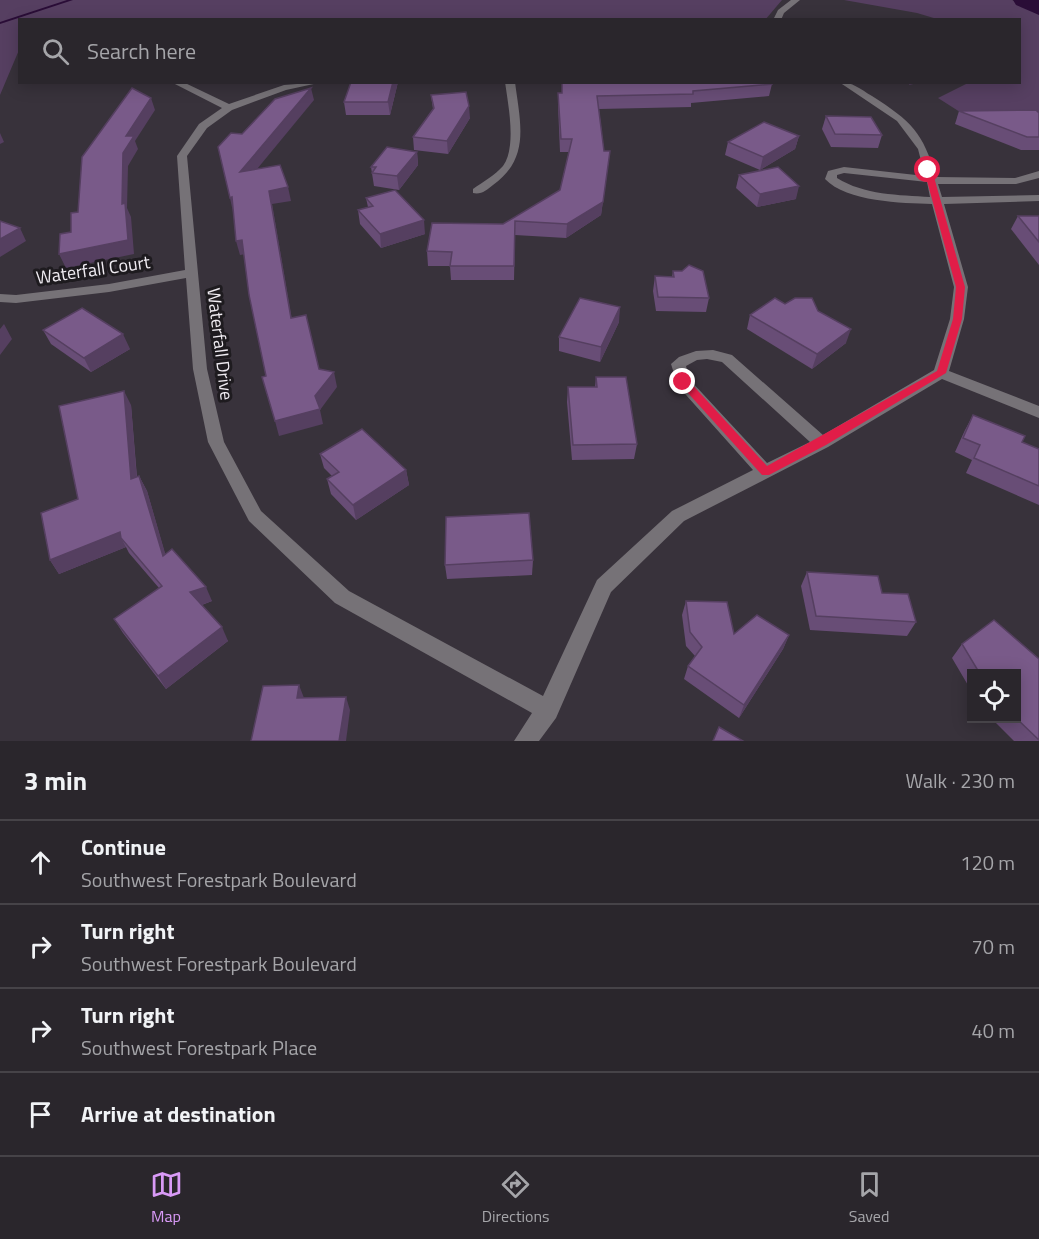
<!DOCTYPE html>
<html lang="en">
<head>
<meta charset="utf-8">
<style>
  body { margin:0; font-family:"Titillium Web",sans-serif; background:#363238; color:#f1f3f6 }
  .controls { position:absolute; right:18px; bottom:18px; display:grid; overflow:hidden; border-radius:0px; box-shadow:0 3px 15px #0003 }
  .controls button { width:54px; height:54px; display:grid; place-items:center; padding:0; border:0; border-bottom:2px solid #464348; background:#2a262c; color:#f1f3f6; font:30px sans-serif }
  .stop { position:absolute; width:18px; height:18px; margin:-14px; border:4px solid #e11d48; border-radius:50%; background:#fff }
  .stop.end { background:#e11d48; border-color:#fff; box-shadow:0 2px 6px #0008 }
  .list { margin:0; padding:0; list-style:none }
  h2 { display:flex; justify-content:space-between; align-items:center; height:78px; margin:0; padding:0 24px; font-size:26px }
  h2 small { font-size:20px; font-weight:400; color:#a5a5a9 }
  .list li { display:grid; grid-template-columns:39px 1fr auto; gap:18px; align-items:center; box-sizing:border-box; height:84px; padding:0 24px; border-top:2px solid #464348 }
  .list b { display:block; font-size:22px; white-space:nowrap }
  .list p { margin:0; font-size:20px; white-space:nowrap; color:#a5a5a9 }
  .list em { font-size:20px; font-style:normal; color:#a5a5a9 }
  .icon { flex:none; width:33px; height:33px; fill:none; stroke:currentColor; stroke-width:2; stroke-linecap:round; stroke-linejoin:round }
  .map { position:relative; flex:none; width:1039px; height:741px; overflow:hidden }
  .search { position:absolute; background:#2a262c; box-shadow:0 3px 15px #0003; left:18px; right:18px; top:18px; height:66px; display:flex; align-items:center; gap:15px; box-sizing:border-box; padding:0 21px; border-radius:0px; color:#a5a5a9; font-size:22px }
  .sheet { height:414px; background:#2a262c }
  nav { display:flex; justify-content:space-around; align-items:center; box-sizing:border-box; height:84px; border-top:2px solid #464348; background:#2a262c; font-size:16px; color:#a5a5a9 }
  nav a { display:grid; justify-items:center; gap:3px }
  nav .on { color:#d99af7 }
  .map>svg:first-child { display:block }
</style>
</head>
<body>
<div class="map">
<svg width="1039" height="741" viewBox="0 0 1039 741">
  <rect width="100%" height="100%" fill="#38323b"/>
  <g fill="#563f61">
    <path d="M0 0H782L765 20H20L19 50 0 95Z"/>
    <path d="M844 0H1012L1039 13V113L1031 110 960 112 938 98 968 83 1020 82V20L937 19 917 13Z"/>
  </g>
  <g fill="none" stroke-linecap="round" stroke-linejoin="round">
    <path fill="#2a0d37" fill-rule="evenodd" d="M67 0H73L0 24V22Z"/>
    <path fill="#2a0d37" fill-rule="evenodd" d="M1013 0H1039V15L1016 5Z"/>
    <g fill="#767277" fill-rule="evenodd">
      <path d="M791 0H800L784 13 781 20H773L778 10Z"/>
      <path d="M171 82H183L229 104 284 85 323 82 286 90 232 110 207 128 187 156 207 369 224 442 261 511 349 591 543 696 597 580 672 511 753 470 678 386 671 364 679 357 696 351 713 350 732 355 823 435 934 370 950 319 954 287 932 204C902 203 847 202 825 179L828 171 844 167 925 176 918 149 897 121 839 82C853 82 860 89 872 96 911 121 923 132 936 177L1015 178 1039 171V178L1016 184H938L942 197 1039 195V201L944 204 968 287 964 319 949 371 1039 406V418L942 379 828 447 684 521 611 592 556 718 539 741H514L532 713 335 603 249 521 208 442 193 369 186 278 109 292 16 303 0 302V294L16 295 109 284 185 270 177 156 199 124 222 108ZM844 173 927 182 930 197C899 195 864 195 837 178V175ZM707 359 722 362 810 442 767 463 690 380 686 366 697 360Z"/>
      <path d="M505 82H515C520 122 531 158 493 185 487 190 481 195 473 193V189C483 182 495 175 503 166 517 147 508 104 505 82Z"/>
    </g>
  </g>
  <g fill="#684d76">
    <path d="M351 82H398L390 115H346L344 102Z"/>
    <path d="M772 84 769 96 691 103V107L599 109 604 151H610L601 215 566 238 515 235 514 280H451L450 266H428L427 251 503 224 560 190 569 152H560L558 105V93Z"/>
    <path d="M431 95 470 118 448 154 414 150 413 137 433 109Z"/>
    <path d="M959 111 1039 113V150H1021L955 124Z"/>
    <path d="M826 116 882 135 878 148 831 147 822 129Z"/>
    <path d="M799 136 795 149 760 170 725 155 728 142Z"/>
    <path d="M417 152 418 165 399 190 374 186 371 167Z"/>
    <path d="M739 175 796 199 757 207 736 188Z"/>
    <path d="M366 198 425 234 381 248 360 224 358 210 368 207Z"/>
    <path d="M1018 216H1039V265L1011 229Z"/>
    <path d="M673 271 709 298 706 312 656 311 653 291 655 276 672 277Z"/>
    <path d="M785 304 818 311 846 343 812 369 747 329 750 315Z"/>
    <path d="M619 322 600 362 559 351V337Z"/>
    <path d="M43 330 130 349 91 372 51 344Z"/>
    <path d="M596 377 637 444 634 459 572 460 567 402 568 387H595Z"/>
    <path d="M131 405 137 477 139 476 147 491 165 554 212 601 202 605 228 641 166 689 123 633 114 619 159 588 129 553 126 547 59 574 50 560 78 499Z"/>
    <path d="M973 415 1022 442 1039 449V505L966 473 972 460 955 452 965 430Z"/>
    <path d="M320 454 406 470 409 485 356 520 331 494 327 479 332 476 324 468Z"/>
    <path d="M533 560 532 575 447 579 445 565Z"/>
    <path d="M807 572 882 593 916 622 907 636 810 630 801 586Z"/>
    <path d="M686 601 734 634 789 635 783 649 739 718 684 679 688 666 695 656 686 646 682 615Z"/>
    <path d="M962 644 1039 659V741H1014L991 718H1017V674H972V692L952 658Z"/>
  </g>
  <g fill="#553f60">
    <path d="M393 82H398L390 115 388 102Z"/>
    <path d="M910 82H922L909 85Z"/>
    <path d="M311 88 314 100 244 185 240 172Z"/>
    <path d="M151 98 155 110 135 141 138 149 128 166 127 208 131 217 134 254 66 268 59 254 122 204 123 153 126 136Z"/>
    <path d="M469 106 470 118 448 154 447 141Z"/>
    <path d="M0 133 4 142 0 144Z"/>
    <path d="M799 136 795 149 760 170 763 157Z"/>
    <path d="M610 151 601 215 566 238 567 224Z"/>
    <path d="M417 152 418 165 399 190 397 176Z"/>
    <path d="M799 186 796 199 757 207 760 194Z"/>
    <path d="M288 187 291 201 272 204 294 332 291 318 269 191Z"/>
    <path d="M232 197 233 212 230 198Z"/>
    <path d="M424 220 425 234 381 248 380 234Z"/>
    <path d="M20 228 26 241 0 257V239Z"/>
    <path d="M242 240 246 254 240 255 236 241Z"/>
    <path d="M620 307 619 322 600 362 601 347Z"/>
    <path d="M4 324 12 339 0 355V329Z"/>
    <path d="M851 329 846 343 812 369 817 354Z"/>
    <path d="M123 334 130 349 91 372 84 358Z"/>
    <path d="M334 372 337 387 320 410 323 424 279 436 275 421 315 396Z"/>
    <path d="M124 391 131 405 138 494 131 479Z"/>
    <path d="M406 470 409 485 356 520 353 505Z"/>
    <path d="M139 476 147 491 170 570 163 556Z"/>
    <path d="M120 532 121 538 126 547 59 574 50 560Z"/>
    <path d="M206 587 212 601 198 606 190 592Z"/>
    <path d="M222 627 228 641 166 689 158 676Z"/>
    <path d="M789 635 783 649 739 718 744 705Z"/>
    <path d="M299 685 304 698H297Z"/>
    <path d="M346 697 350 710 346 741H339Z"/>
  </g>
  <g fill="#795a89" stroke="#553f60" stroke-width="1.5">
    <path d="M351 82H393L388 102H344Z"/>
    <path d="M562 82H771L772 84 693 91V94L597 96 604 151H610L603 202 567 224 515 221 514 266H450L452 252 427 251 432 223 503 224 560 190 572 139H561L558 93H562Z"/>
    <path d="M132 88 151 98 126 136H134L123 153 122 204 125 203 128 240 59 254 60 234 71 232V213L78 212 82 157Z"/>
    <path d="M311 88 240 172 280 165 288 187 269 191 291 318 306 315 319 369 334 372 315 396 320 409 275 421 262 377 266 376 249 295 242 240 236 241 232 197 230 198 218 147 231 133 242 134 275 99Z"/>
    <path d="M466 92 469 106 447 141 413 137 434 108 431 95Z"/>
    <path d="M1036 110 1039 113V137H1027L959 111Z"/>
    <path d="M826 116 871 117 882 135 835 134Z"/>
    <path d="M764 122 799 136 763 157 728 142Z"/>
    <path d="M387 147 417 152 397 176 372 173 376 167H371Z"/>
    <path d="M778 167 799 186 760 194 739 175Z"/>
    <path d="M395 190 424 220 380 234 358 210 373 206 366 198Z"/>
    <path d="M1018 216H1039V242Z"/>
    <path d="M0 221 20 228 0 239Z"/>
    <path d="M689 265 703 271 709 298 658 297 655 276 674 277 673 271H682Z"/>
    <path d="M580 298 620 307 601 347 559 337Z"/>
    <path d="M775 298 785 304 795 298H812L818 311 851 329 817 354 750 315Z"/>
    <path d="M82 308 123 334 84 358 43 330Z"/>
    <path d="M596 377H626L637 444 573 445 568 387H597Z"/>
    <path d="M124 391 131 479 139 476 163 556 172 549 206 587 190 592 222 627 158 676 114 619 162 586 121 538 120 532 50 560 41 513 78 499 59 406Z"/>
    <path d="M973 415 1025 436 1022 442 1039 449V486L974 458 980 445 963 438Z"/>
    <path d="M362 429 406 470 353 505 327 479 339 472 320 454Z"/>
    <path d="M529 513 533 560 445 565 446 517Z"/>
    <path d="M807 572 878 576 882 593 908 594 916 622 816 616Z"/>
    <path d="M686 601 727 602 734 634 757 615 789 635 744 705 688 666 702 647 690 632Z"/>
    <path d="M994 620 1039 659V740L1016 718 1017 674H980L962 644Z"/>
    <path d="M299 685 297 698 346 697 339 741H251L263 686Z"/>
    <path d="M719 727 743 741H713Z"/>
  </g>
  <path fill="#e11d48" d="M928 168 932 170 965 287 962 319 946 373 826 445 769 475H762L678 382 687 379 767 466 937 371 953 319 956 287 924 170Z"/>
  <g text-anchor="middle" stroke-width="6" stroke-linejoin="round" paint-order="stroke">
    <g font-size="18" fill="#f1edf3" stroke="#1e1b1f">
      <text transform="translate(93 270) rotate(-8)" y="6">Waterfall Court</text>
      <text transform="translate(220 344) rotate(83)" y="6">Waterfall Drive</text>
    </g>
  </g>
</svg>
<div class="controls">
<button><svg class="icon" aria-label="locate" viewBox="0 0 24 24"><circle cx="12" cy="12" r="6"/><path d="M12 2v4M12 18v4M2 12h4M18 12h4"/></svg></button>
</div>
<div class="stop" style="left:928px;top:170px"></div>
<div class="stop end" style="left:683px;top:382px"></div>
<div class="search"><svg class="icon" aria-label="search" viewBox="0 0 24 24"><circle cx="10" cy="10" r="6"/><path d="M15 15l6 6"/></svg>Search here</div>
</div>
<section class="sheet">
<h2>3 min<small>Walk · 230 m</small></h2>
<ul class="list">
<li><svg class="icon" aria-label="ahead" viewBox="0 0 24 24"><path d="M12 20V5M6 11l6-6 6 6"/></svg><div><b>Continue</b><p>Southwest Forestpark Boulevard</p></div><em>120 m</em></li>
<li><svg class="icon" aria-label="right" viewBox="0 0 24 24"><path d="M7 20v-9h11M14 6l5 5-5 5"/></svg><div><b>Turn right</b><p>Southwest Forestpark Boulevard</p></div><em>70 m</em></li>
<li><svg class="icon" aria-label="right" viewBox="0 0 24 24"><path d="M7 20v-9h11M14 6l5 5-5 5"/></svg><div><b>Turn right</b><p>Southwest Forestpark Place</p></div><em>40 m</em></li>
<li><svg class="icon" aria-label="arrive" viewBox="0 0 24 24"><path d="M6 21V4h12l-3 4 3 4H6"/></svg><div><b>Arrive at destination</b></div></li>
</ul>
</section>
<nav>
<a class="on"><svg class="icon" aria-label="map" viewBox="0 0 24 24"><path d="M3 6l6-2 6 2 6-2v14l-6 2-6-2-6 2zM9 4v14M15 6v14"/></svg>Map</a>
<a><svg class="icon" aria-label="directions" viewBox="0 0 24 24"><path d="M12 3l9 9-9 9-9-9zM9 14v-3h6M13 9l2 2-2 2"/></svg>Directions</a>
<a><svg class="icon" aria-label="saved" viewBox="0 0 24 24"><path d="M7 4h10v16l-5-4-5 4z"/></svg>Saved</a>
</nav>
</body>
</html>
